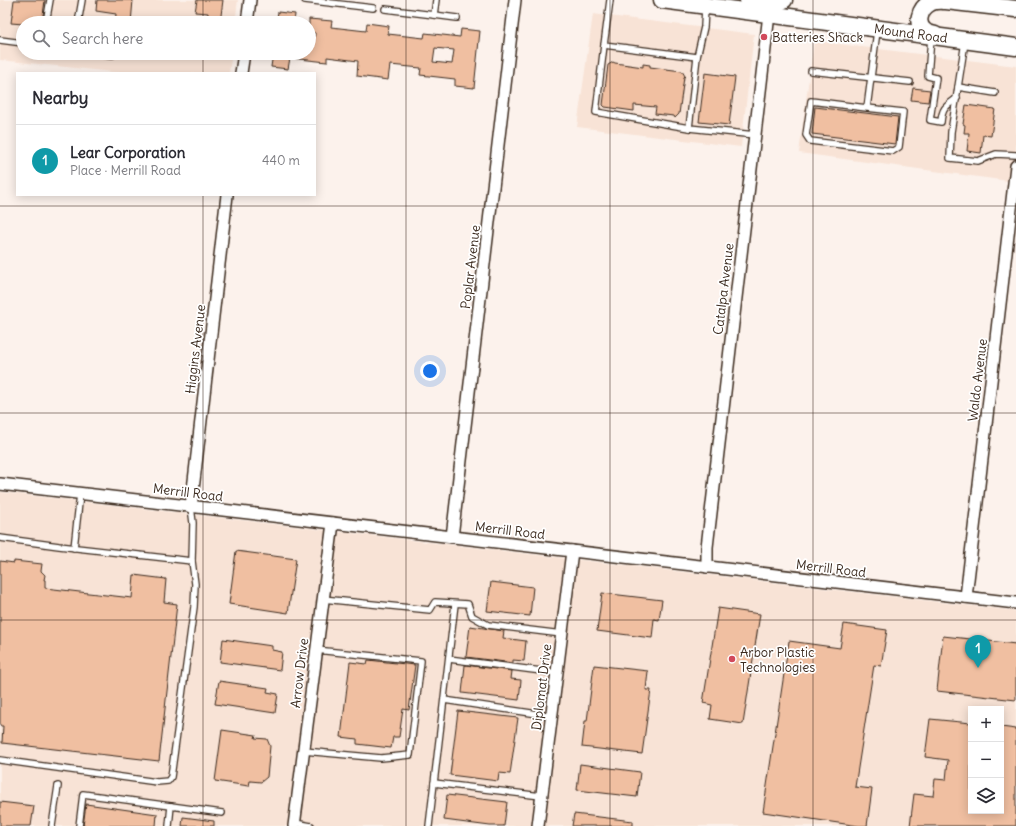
<!DOCTYPE html>
<html lang="en">
<head>
<meta charset="utf-8">
<style>
  body { margin:0; font-family:Delius,sans-serif; background:#f2f2f3; color:#2b2b33 }
  .controls { position:absolute; right:12px; bottom:12px; display:grid; overflow:hidden; border-radius:0px; box-shadow:0 2px 10px #0003 }
  .controls button { width:36px; height:36px; display:grid; place-items:center; padding:0; border:0; border-bottom:1px solid #e1e1e2; background:#fff; color:#2b2b33; font:20px sans-serif }
  .you { position:absolute; left:430px; top:371px; width:14px; height:14px; margin:-10px; border:3px solid #fff; border-radius:50%; background:#1a73e8; box-shadow:0 0 0 6px #1a73e833 }
  .badge { display:grid; place-items:center; width:26px; height:26px; border-radius:50%; background:#d1495b; color:#fff; font-size:13px; font-weight:700 }
  .pin { position:absolute; translate:-50% -33px; filter:drop-shadow(0 1px 2px #0008) }
  .pin::after { content:''; position:absolute; top:21px; width:14px; height:12px; background:inherit; clip-path:polygon(0 0,100% 0,50% 100%) }
  .list { margin:0; padding:0; list-style:none }
  h2 { display:flex; justify-content:space-between; align-items:center; height:52px; margin:0; padding:0 16px; font-size:17px }
  h2 small { font-size:13px; font-weight:400; color:#7c7c81 }
  .list li { display:grid; grid-template-columns:26px 1fr auto; gap:12px; align-items:center; box-sizing:border-box; height:72px; padding:0 16px; border-top:1px solid #e1e1e2 }
  .list b { display:block; font-size:15px; white-space:nowrap }
  .list p { margin:0; font-size:13px; white-space:nowrap; color:#7c7c81 }
  .list em { font-size:13px; font-style:normal; color:#7c7c81 }
  .icon { flex:none; width:22px; height:22px; fill:none; stroke:currentColor; stroke-width:2; stroke-linecap:round; stroke-linejoin:round }
  .map { position:relative; flex:none; width:1016px; height:826px; overflow:hidden }
  .search { position:absolute; background:#fff; box-shadow:0 2px 10px #0003; left:16px; top:16px; width:300px; height:44px; display:flex; align-items:center; gap:10px; box-sizing:border-box; padding:0 14px; border-radius:22px; color:#7c7c81; font-size:15px }
  .panel { position:absolute; background:#fff; box-shadow:0 2px 10px #0003; left:16px; top:72px; width:300px; height:124px; border-radius:0px }
  .map>svg:first-child { display:block }
</style>
</head>
<body>
<div class="map">
<svg width="1016" height="826" viewBox="0 0 1016 826">
  <rect width="100%" height="100%" fill="#fcf2ec"/>
  <filter id="ink" filterUnits="userSpaceOnUse"><feTurbulence type="fractalNoise" baseFrequency=".025" numOctaves="2"/><feDisplacementMap in="SourceGraphic" scale="8" xChannelSelector="R" yChannelSelector="G"/><feConvolveMatrix kernelMatrix="1 2 1 2 8 2 1 2 1" color-interpolation-filters="sRGB"/></filter>
  <g filter="url(#ink)">
    <g fill="#f8e3d6" fill-rule="evenodd">
      <path d="M0 0H238L235 23H23V53H232L229 73H122L0 60Z"/>
      <path d="M593 14 754 34 741 147 577 127Z"/>
      <path d="M814 41 1016 66V182L799 153Z"/>
      <path d="M0 492 1016 611V826H0ZM971 709H1001V811H971Z"/>
    </g>
    <g fill="#f0bfa1" stroke="#3b2a1e" fill-rule="evenodd">
      <path d="M14 0H45L42 23H23V24L11 23Z"/>
      <path d="M97 0H133L131 23H115L116 14 96 11Z"/>
      <path d="M197 0H223L220 23H207L208 13 195 12Z"/>
      <path d="M278 12 295 14 294 23H276Z"/>
      <path d="M309 19 332 21 331 27 366 31 367 23 389 26 388 34 424 38 425 33 460 37 461 29 480 31 474 88 455 86V79L420 75 421 68 390 65 388 80 357 76 358 61 327 57V62L290 58 288 69 271 67 273 53H309V48H313L315 33 309 32ZM435 48 454 50 452 64 433 62Z"/>
      <path d="M613 62 615 63 643 67V64L650 65V67L682 71 685 76 684 77 679 114 675 118 674 116 655 114 656 107 634 105V111L605 107 603 105 608 65Z"/>
      <path d="M705 73 735 77 729 125 699 122Z"/>
      <path d="M913 88 930 90 928 102 911 100Z"/>
      <path d="M966 105 995 109 991 136 983 135 981 153 967 151 969 133H964L965 125 963 124Z"/>
      <path d="M815 107 898 117 895 144 812 134Z"/>
      <path d="M236 551 296 559 288 613 229 604Z"/>
      <path d="M0 561 14 563V561L42 564 41 571 45 575 44 580H45V588L132 598 134 575 166 579 164 602 177 604 159 761 2 743 3 726H0Z"/>
      <path d="M491 582 533 587 530 616 487 611Z"/>
      <path d="M602 593 662 600 659 620 654 619 652 638 597 631Z"/>
      <path d="M718 608 760 614 743 724 710 719 712 705 703 703Z"/>
      <path d="M844 624 887 630 881 666 874 665 855 787 872 789 867 826H859L763 812 789 641 840 648Z"/>
      <path d="M470 626 504 631 503 638 526 641 524 661 513 660V663L466 657Z"/>
      <path d="M943 636 1016 644V700L937 691Z"/>
      <path d="M223 639 272 646V650L282 652 280 670 220 662Z"/>
      <path d="M368 660 415 665 409 710 403 709 399 737H393L391 748 357 744V739L341 737 350 662 367 664Z"/>
      <path d="M465 665 512 671 511 679 521 680 519 700 462 693Z"/>
      <path d="M594 665 648 671 646 690H651L642 754 582 747 585 721H587Z"/>
      <path d="M219 681 268 688 267 692 278 694 275 713 215 704Z"/>
      <path d="M458 711 518 718 510 774 499 773 498 781 450 775Z"/>
      <path d="M930 719 971 723V811H1001V727L1016 729V826H910L914 794 933 796 935 779 946 780 948 760 925 757Z"/>
      <path d="M222 730 256 735 255 738 267 739 270 746 267 777 261 782 250 781 249 786 215 781Z"/>
      <path d="M580 764 640 772 637 797 577 790Z"/>
      <path d="M447 795 507 802 504 826H490L444 820Z"/>
      <path d="M0 802 34 806 31 826H0Z"/>
      <path d="M86 804 157 814 156 826H83Z"/>
      <path d="M574 814 633 821V826H572Z"/>
      <path d="M183 817 214 821V826H182Z"/>
    </g>
    <g fill="none" stroke-linecap="round" stroke-linejoin="round">
      <g stroke="#3b2a1e" stroke-width="8">
        <g id="service">
          <path d="M305 0 373 8"/>
          <path d="M610 0 604 45 697 57 704 27 705 8"/>
          <path d="M385 9 434 15 436 0"/>
          <path d="M434 15 457 18"/>
          <path d="M46 23 50 0"/>
          <path d="M78 23 82 0"/>
          <path d="M931 38 928 76 936 78 930 120 941 122C942 108 946 106 957 98"/>
          <path d="M0 40 23 43"/>
          <path d="M965 42 951 132 950 158 978 161 996 154 1016 155"/>
          <path d="M604 45 596 112 689 128"/>
          <path d="M93 53 112 55V53"/>
          <path d="M697 57 689 128 755 135"/>
          <path d="M811 71 910 82"/>
          <path d="M958 87 995 93"/>
          <path d="M867 108 903 112 899 147 893 151 810 141 806 135 811 101 867 108 877 31"/>
          <path d="M0 538 59 546 192 561"/>
          <path d="M74 548 80 494"/>
          <path d="M323 599 430 610 435 602 468 604 472 616 488 625 562 634"/>
          <path d="M449 659 557 673"/>
          <path d="M444 700 551 716"/>
          <path d="M304 751 381 758 410 755 421 661 316 650"/>
          <path d="M0 760 157 782 168 781 171 777 194 607 195 584 192 561 193 523 191 507"/>
          <path d="M434 783 541 796"/>
          <path d="M295 823 311 826"/>
          <path d="M52 826 58 786"/>
          <path d="M79 826 83 794 171 806"/>
          <path d="M169 826 171 806 222 813"/>
          <path d="M429 826 455 604"/>
        </g>
      </g>
      <g stroke="#3b2a1e" stroke-width="14">
        <g id="minor">
          <path d="M247 23 250 0"/>
          <path d="M241 73 244 53"/>
          <path d="M0 484 1016 603"/>
          <path d="M191 507 227 195"/>
          <path d="M452 537 515 0"/>
          <path d="M707 567V547L769 14"/>
          <path d="M966 597 1016 166"/>
          <path d="M294 826 333 523"/>
          <path d="M538 826 572 551"/>
        </g>
      </g>
      <g stroke="#3b2a1e" stroke-width="19">
        <g id="secondary">
          <path id="s1" d="M662 0 1016 47"/>
          <path d="M748 0C760 2 773 5 784 0"/>
          <path d="M935 35C933 34 928 34 926 32 914 25 920 8 930 3 935 0 941 1 946 1L1016 9"/>
        </g>
      </g>
      <use href="#service" stroke="#fff" stroke-width="5.5"/>
      <use href="#minor" stroke="#fff" stroke-width="11"/>
      <use href="#secondary" stroke="#fff" stroke-width="16"/>
    </g>
  </g>
  <path fill="none" stroke="#3b2a1e" stroke-width="1" stroke-opacity="0.55" d="M203 0V23M406 0V826M610 0V826M813 0V826M203 53V73M203 195V826M0 206H1016M0 413H1016M0 620H1016"/>
  <g fill="#d1495b" stroke="#fff" stroke-width="1.5">
    <circle cx="764" cy="37" r="4"/>
    <circle cx="732" cy="659" r="4"/>
  </g>
  <g text-anchor="middle" stroke-width="3.5" stroke-linejoin="round" paint-order="stroke">
    <g font-size="13" fill="#3b2a1e" stroke="#fff">
      <text dy="5" stroke="none"><textPath href="#s1" startOffset="251">Mound Road</textPath></text>
      <text transform="translate(470 267) rotate(-83)" y="5">Poplar Avenue</text>
      <text transform="translate(723 289) rotate(-83)" y="5">Catalpa Avenue</text>
      <text transform="translate(195 349) rotate(-83)" y="5">Higgins Avenue</text>
      <text transform="translate(977 380) rotate(-83)" y="5">Waldo Avenue</text>
      <text transform="translate(188 492) rotate(7)" y="5">Merrill Road</text>
      <text transform="translate(510 530) rotate(7)" y="5">Merrill Road</text>
      <text transform="translate(831 568) rotate(7)" y="5">Merrill Road</text>
      <text transform="translate(299 673) rotate(-83)" y="5">Arrow Drive</text>
      <text transform="translate(541 687) rotate(-83)" y="5">Diplomat Drive</text>
    </g>
    <g font-size="13" fill="#3b2a1e" stroke="#fff" text-anchor="start">
      <text x="772" y="42">Batteries Shack</text>
      <text x="740" y="657">Arbor Plastic<tspan x="740" dy="15">Technologies</tspan></text>
    </g>
  </g>
</svg>
<div class="controls">
<button>+</button>
<button>−</button>
<button><svg class="icon" aria-label="layers" viewBox="0 0 24 24"><path d="M12 4l9 5-9 5-9-5zM3 14l9 5 9-5"/></svg></button>
</div>
<div class="you"></div>
<div class="pin badge" style="left:978px;top:668px;background:#0f9aa8">1</div>
<div class="search"><svg class="icon" aria-label="search" viewBox="0 0 24 24"><circle cx="10" cy="10" r="6"/><path d="M15 15l6 6"/></svg>Search here</div>
<section class="panel">
<h2>Nearby<small></small></h2>
<ul class="list">
<li><span class="badge" style="background:#0f9aa8">1</span><div><b>Lear Corporation</b><p>Place · Merrill Road</p></div><em>440 m</em></li>
</ul>
</section>
</div>
</body>
</html>
